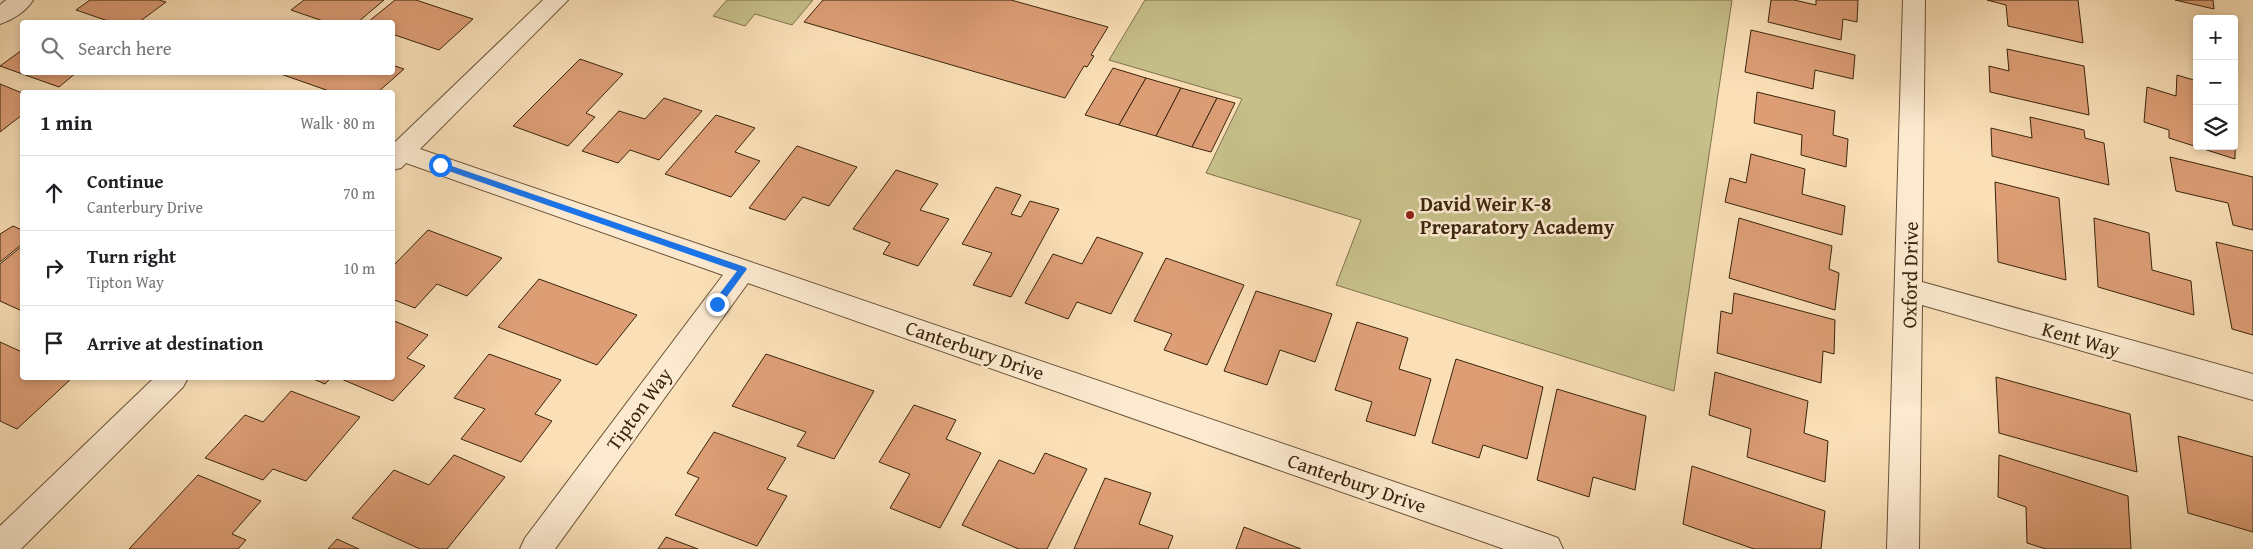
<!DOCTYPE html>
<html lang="en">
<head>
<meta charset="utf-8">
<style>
  body { margin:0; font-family:"Gentium Book Plus",serif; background:#f6f6f6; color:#202124 }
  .controls { position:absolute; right:15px; top:15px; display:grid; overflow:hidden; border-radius:5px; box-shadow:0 2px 8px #0003 }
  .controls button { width:45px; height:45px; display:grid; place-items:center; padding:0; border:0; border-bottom:1px solid #e0e0e0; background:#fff; color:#202124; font:25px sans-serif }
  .stop { position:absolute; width:15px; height:15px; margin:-11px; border:4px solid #1a73e8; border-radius:50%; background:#fff }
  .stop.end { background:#1a73e8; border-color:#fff; box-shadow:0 1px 5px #0008 }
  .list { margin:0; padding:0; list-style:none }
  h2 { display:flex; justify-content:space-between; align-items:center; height:65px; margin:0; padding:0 20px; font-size:21px }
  h2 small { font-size:16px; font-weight:400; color:#757577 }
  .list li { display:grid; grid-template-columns:32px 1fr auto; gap:15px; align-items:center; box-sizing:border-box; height:75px; padding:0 20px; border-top:1px solid #e0e0e0 }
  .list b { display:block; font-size:19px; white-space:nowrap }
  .list p { margin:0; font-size:16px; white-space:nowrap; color:#757577 }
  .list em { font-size:16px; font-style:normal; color:#757577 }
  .icon { flex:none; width:28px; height:28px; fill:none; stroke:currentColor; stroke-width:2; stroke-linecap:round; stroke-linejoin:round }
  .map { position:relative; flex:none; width:2253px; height:549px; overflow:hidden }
  .search { position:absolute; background:#fff; box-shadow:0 2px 8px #0003; left:20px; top:20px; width:375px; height:55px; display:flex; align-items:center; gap:12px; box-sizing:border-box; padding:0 18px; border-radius:5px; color:#757577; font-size:19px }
  .panel { position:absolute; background:#fff; box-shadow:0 2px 8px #0003; left:20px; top:90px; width:375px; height:290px; border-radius:5px }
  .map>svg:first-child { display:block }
</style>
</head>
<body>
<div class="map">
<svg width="2253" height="549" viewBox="0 0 2253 549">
  <rect width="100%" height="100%" fill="#fadfb7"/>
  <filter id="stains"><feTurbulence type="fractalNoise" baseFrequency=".004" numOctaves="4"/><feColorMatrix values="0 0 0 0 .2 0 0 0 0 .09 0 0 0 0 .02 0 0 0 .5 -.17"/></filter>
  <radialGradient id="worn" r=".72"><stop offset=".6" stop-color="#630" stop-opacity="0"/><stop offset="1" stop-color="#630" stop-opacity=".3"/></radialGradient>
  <g fill="#c6bf89" stroke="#80724a">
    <path d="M727 0H813L792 25 755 14 745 26 713 16Z"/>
    <path d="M1145 0H1732L1674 391 1336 285 1361 220 1206 173 1242 99 1109 60Z"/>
  </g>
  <g fill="#dd9e76" stroke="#39240c">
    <path d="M90 0H159L166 2 139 22H111L76 10Z"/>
    <path d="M304 0H384L358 22H326L291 10Z"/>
    <path d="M395 0H416L473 19 439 50 392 34V22H368Z"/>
    <path d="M823 0H1011L1108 27 1091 55 1094 56 1087 67 1084 66 1065 98 804 22Z"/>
    <path d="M1771 0H1794L1816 5V0H1858L1857 22 1843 19 1841 40 1768 22Z"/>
    <path d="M1987 0H2078L2083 43 2008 26 2006 5Z"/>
    <path d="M2175 0H2213L2214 9Z"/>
    <path d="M1751 30 1855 55 1853 79 1815 70 1813 89 1745 72Z"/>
    <path d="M2007 49 2084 66 2089 115 1990 92 1989 66 2009 71Z"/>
    <path d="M22 50V72H77L59 87 0 66Z"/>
    <path d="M580 59 623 74 586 113 595 117 568 146 513 126Z"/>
    <path d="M392 65 404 69 378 92H332L275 72H392Z"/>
    <path d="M1113 68 1146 78 1119 125 1085 115Z"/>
    <path d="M2177 75 2197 81V146H2234V92H2236L2235 159 2169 138V130L2144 122 2147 87 2176 96Z"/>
    <path d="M1146 78 1181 88 1156 136 1119 125Z"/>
    <path d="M0 84 22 93V115L0 132Z"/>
    <path d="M1181 88 1217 98 1192 147 1156 136Z"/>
    <path d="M1757 92 1835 111 1833 135 1848 139 1846 167 1801 155 1802 135 1754 123Z"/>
    <path d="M664 98 702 111 659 160 630 150 618 163 582 151 619 111 645 119Z"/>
    <path d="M1217 98 1235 103 1211 152 1192 147Z"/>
    <path d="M716 115 755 128 735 152 760 161 731 197 665 174Z"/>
    <path d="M2030 117 2084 130 2085 138 2104 143 2109 185 1992 156 1991 128 2032 138Z"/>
    <path d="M797 146 857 167 829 206 803 197 785 220 749 208Z"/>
    <path d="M1751 154 1805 169 1802 194 1845 206 1842 235 1725 202 1730 178 1746 183Z"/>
    <path d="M2170 157 2253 177V230L2233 225 2228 203 2176 191Z"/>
    <path d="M896 170 938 184 920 210 949 219 918 266 883 254 890 243 853 229Z"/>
    <path d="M1995 182 2059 198 2066 280 1998 262Z"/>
    <path d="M996 187 1021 195 1011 214 1021 217 1030 201 1059 209 1011 297 973 285 992 253 962 244Z"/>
    <path d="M1739 218 1832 246 1829 269 1839 273 1835 310 1729 278Z"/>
    <path d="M2094 218 2149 233 2152 270 2191 281 2194 315 2098 287Z"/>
    <path d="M13 226 22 230V244L0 262V234Z"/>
    <path d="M428 230 502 258 467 296 437 284 415 308 392 299V267Z"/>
    <path d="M1097 237 1143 253 1111 314 1077 302 1068 319 1025 303 1053 254 1082 264Z"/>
    <path d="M2216 242 2253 251V335L2232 329Z"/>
    <path d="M22 246V311L0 301V264Z"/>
    <path d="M1166 258 1244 285 1207 365 1164 350 1172 334 1134 321Z"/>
    <path d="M539 279 637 315 597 365 498 327Z"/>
    <path d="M1256 291 1332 314 1315 362 1280 350 1267 385 1224 371Z"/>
    <path d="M1734 293 1835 320 1834 354 1823 351 1821 383 1717 353 1721 311 1732 314Z"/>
    <path d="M392 320 428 335 407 358 425 366 393 401 339 378H392Z"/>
    <path d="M1357 322 1408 338 1399 369 1431 379 1415 436 1366 421 1372 402 1335 390Z"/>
    <path d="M0 342 22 352V378H72L17 429 0 421Z"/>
    <path d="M489 354 561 380 535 414 552 421 521 462 461 439 485 409 454 398Z"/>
    <path d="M766 354 874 391 834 459 797 446 806 432 732 406Z"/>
    <path d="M1456 359 1543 387 1527 459 1483 445 1479 458 1432 443Z"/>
    <path d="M1715 372 1808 401 1804 433 1828 441 1825 482 1747 457 1751 429 1709 415Z"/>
    <path d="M1996 377 2130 414 2137 472 1999 433Z"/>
    <path d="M311 378H331L325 384Z"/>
    <path d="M1557 389 1646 416 1635 490 1593 477 1589 497 1537 480Z"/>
    <path d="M291 391 360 417 306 481 273 469 263 480 205 458 245 415 263 422Z"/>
    <path d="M914 405 956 420 946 439 981 453 940 528 890 508 910 474 879 462Z"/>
    <path d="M714 432 786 458 767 489 787 496 757 546 675 515 699 478 687 473Z"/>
    <path d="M2178 436 2253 457V532L2188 513Z"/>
    <path d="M1045 453 1087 469 1047 549H1019L962 525 999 460 1034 474Z"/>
    <path d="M454 455 505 477 447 549H420L352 518 394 470 429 485Z"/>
    <path d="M1999 455 2128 496 2131 549H2046L2027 543 2026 507 1998 497Z"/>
    <path d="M1692 466 1825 511 1821 549H1754L1683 524Z"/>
    <path d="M198 475 261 501 232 534 246 540 238 549H129Z"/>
    <path d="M1105 478 1151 493 1139 524 1173 536 1168 549H1074Z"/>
    <path d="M1244 527 1301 549H1236Z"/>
    <path d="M666 537 698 549H658Z"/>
    <path d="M337 539 359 549H328Z"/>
  </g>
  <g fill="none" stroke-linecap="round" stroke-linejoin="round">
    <g stroke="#695337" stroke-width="2">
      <g id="minor">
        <path d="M6 0H33C27 11 12 20 0 24V5Z"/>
        <path d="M543 0H568L420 149 1547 534 1558 538 1563 549H1504L748 283 555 549H520L525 538 723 275 406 163 401 168 392 170V145Z"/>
        <path d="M1903 0H1925L1922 282 2253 374V400L1922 305 1919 549H1887Z"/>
        <path d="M154 378H188L183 387 21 549H0V526Z"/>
      </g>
    </g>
    <use href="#minor" fill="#fcead0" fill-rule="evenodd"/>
  </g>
  <path fill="#1a73e8" d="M440 162 745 267 747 269 720 306H714V301L737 271 437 167 436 165Z"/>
  <circle fill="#8f2418" stroke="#fcead0" stroke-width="2" cx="1410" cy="215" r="5"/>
  <g text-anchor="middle" stroke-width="5" stroke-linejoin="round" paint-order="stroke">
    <g font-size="20" font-weight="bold" fill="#39240c" stroke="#fcead0" text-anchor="start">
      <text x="1420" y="211">David Weir K-8<tspan x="1420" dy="23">Preparatory Academy</tspan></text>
    </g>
    <g font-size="20" fill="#39240c" stroke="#fcead0">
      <text transform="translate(1910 275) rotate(-89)" y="7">Oxford Drive</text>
      <text transform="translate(2081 339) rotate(16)" y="7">Kent Way</text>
      <text transform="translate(975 350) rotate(19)" y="7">Canterbury Drive</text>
      <text transform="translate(639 409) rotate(-54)" y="7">Tipton Way</text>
      <text transform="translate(1357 483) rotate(19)" y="7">Canterbury Drive</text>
    </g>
  </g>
  <rect width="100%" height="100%" filter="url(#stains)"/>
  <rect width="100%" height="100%" fill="url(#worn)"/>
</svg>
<div class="controls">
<button>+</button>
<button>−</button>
<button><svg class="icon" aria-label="layers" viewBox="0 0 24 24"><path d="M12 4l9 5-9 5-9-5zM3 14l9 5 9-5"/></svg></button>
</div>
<div class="stop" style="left:440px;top:165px"></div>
<div class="stop end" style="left:717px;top:304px"></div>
<div class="search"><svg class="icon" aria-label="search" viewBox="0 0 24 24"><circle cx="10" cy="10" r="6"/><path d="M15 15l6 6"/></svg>Search here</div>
<section class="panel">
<h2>1 min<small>Walk · 80 m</small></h2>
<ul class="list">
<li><svg class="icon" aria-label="ahead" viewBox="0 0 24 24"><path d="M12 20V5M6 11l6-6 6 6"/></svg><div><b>Continue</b><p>Canterbury Drive</p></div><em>70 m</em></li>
<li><svg class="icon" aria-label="right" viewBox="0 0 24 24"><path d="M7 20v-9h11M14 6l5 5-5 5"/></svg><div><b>Turn right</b><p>Tipton Way</p></div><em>10 m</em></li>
<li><svg class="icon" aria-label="arrive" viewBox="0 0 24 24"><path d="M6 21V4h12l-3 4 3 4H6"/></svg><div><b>Arrive at destination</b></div></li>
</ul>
</section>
</div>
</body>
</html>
